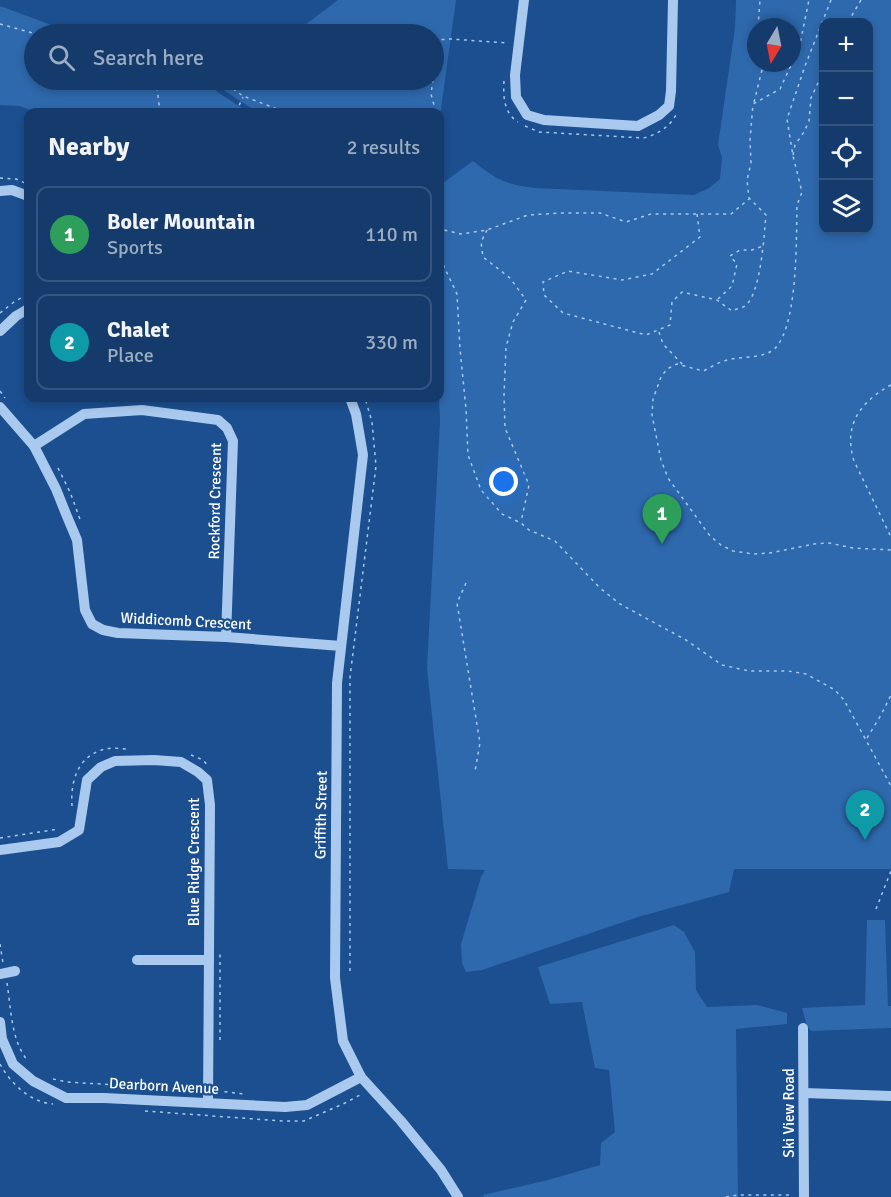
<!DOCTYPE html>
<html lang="en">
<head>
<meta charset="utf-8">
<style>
  body { margin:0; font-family:Signika,sans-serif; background:#1d4271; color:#f1f3f6 }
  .controls { position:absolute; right:18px; top:18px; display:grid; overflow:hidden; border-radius:12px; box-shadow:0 3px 9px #0003 }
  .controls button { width:54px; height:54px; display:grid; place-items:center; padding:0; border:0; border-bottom:2px solid #33557e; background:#143b6b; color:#f1f3f6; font:30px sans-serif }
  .compass { position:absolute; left:747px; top:18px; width:54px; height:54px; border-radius:50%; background:#143b6b; box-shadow:0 3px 9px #0003; rotate:190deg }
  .you { position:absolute; left:504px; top:482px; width:21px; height:21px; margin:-15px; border:4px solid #fff; border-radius:50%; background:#1a73e8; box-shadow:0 0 0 9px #1a73e833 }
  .badge { display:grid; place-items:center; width:39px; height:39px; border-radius:50%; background:#d6ab8b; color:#fff; font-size:20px; font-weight:700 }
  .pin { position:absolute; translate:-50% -50px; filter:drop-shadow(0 2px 3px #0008) }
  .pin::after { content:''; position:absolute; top:32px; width:21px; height:18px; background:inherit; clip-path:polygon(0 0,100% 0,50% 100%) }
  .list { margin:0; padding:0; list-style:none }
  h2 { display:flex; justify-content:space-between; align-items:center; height:78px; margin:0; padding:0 24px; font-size:26px }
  h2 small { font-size:20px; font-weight:400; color:#9dadc1 }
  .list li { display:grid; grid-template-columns:39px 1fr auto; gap:18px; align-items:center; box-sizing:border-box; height:96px; margin:0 12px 12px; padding:0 12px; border:2px solid #33557e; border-radius:12px }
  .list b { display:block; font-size:22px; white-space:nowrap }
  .list p { margin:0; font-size:20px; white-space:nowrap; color:#9dadc1 }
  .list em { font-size:20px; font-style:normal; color:#9dadc1 }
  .icon { flex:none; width:33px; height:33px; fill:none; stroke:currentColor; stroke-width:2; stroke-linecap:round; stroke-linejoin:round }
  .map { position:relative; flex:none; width:891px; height:1197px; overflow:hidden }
  .search { position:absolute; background:#143b6b; box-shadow:0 3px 9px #0003; left:24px; top:24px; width:420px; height:66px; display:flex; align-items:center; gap:15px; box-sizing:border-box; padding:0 21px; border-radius:33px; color:#9dadc1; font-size:22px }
  .panel { position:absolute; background:#143b6b; box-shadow:0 3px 9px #0003; left:24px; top:108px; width:420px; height:294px; border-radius:12px }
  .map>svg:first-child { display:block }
</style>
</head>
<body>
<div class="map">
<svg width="891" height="1197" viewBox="0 0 891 1197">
  <rect width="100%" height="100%" fill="#1b4f8f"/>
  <g fill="#2e69ad" fill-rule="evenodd">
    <path d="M338 0H456L440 116V112H257L222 89 234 80H434V34H293Z"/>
    <path d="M736 0H891V869H734L729 892 638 917 482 970 466 972 462 963 461 944 481 877 485 870 448 869 427 668 440 421 439 398 440 185 473 161C497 180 504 184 535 188L694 195 709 188 720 179 722 158 718 145 735 28ZM868 22V230H824V22ZM756 27H792V63H756Z"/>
    <path d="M0 6 65 30 85 32 93 34H34V80H203L219 93 248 112H36L19 106 0 105Z"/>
    <path d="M867 920H885L888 1006H891V1028L811 1031 807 1026 802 1008 865 1005Z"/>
    <path d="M674 925 684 932 695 952 696 990 707 1007 757 1005 787 1013V1024L736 1029 738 1197H484L483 1195 548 1180 600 1165 601 1143 615 1132 609 1070 595 1068 582 1002 550 1004 538 967Z"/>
  </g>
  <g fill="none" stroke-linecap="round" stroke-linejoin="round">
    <g stroke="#a9c9ee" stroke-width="1.5" stroke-dasharray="3 4.5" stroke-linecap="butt">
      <path d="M831 0 805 66 787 119 793 156 802 192 797 205C796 235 799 337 770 352 756 359 739 356 724 361 717 363 710 368 703 371L677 364 667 369 661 377 653 399 652 415 661 460 668 478 710 536 721 545 733 551 754 554 770 553 814 544 829 543 853 548 891 550"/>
      <path d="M848 22 861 0"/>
      <path d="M0 24 36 34"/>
      <path d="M758 27 760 0"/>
      <path d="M434 40 451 39 508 43"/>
      <path d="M792 62 800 44 809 0"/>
      <path d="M434 77 439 42"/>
      <path d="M156 80 160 112"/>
      <path d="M221 80 243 96 285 112"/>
      <path d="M504 81C503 97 504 113 518 122"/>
      <path d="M232 87C243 87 252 83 261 80"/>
      <path d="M754 102 762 70 759 63"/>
      <path d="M236 112 243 97"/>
      <path d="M433 112 434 105 431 94 433 80"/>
      <path d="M525 126 539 132 643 138C657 135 670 127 677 113"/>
      <path d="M793 155 795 145 804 132 809 121 811 98 824 70"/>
      <path d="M0 178 16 179 25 183"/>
      <path d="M697 214 700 237 652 274 622 280 568 271 543 282 544 295 563 313 646 335 670 325 672 302 682 292 717 300 732 311C736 309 742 308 745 306 761 294 764 235 766 215L749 198 747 180 751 163 750 140 753 104 780 89 792 63"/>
      <path d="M487 230 481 242 483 257 510 278 526 300 513 322 506 347 504 395 505 428 529 485 521 522"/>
      <path d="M440 247V229L461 234 487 230 528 215 561 213H600L626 222 651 214H731L749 199"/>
      <path d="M440 258 457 294 460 349 466 409 468 455 481 490 502 514 521 523 529 530 555 541 600 588 620 604 686 640 722 665 749 671H788L806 674 835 690 844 700 891 786"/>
      <path d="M718 299 732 286 737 264 730 256 740 250H752L763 246"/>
      <path d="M0 313 14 302 28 294"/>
      <path d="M659 332 663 344 684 366"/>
      <path d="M891 385C860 402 843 425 854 461L891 537"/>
      <path d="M0 391 5 398"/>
      <path d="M58 468 70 492 81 522"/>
      <path d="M466 583 457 603 480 743 475 771"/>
      <path d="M867 738 881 715 891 695"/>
      <path d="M191 755 203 760 209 767"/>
      <path d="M72 806C70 778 80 751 112 748 117 748 122 749 127 749"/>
      <path d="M0 838 59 829"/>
      <path d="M876 909 891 871"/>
      <path d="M0 944 3 963"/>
      <path d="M350 971V677L376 466 372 422 365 398"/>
      <path d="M7 983C11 1008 11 1041 28 1061"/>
      <path d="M220 1040V951"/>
      <path d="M0 1064C11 1084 30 1102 53 1104"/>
      <path d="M53 1079 67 1082 198 1090"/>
      <path d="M217 1091 245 1094"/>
      <path d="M145 1111 282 1121H304L343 1104 360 1095"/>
      <path d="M726 1197 738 1195H792"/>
    </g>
    <g stroke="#a9c9ee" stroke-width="10">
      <path d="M524 0 515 75 516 97 527 115 544 120 638 126 659 115 669 106 671 91 673 0"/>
      <path d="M0 191 12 190 28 196"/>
      <path d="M0 331 16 316 28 309"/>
      <path d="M350 398 356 414 363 455 337 683 335 978 343 1041 361 1077 401 1121 441 1170 458 1197"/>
      <path d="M0 407 34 446 56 489 66 514 77 540 85 610 92 624 103 630 118 633 226 637 341 646"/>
      <path d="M34 446 84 414 142 410 218 420 227 428 233 441 226 637"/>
      <path d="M0 850 59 842 79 830 87 780 101 767 115 761 154 760 181 762 198 772 207 780 210 805 208 1103"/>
      <path d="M137 960H209"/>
      <path d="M0 974 15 971"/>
      <path d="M0 1022 2 1039 13 1064 33 1081 66 1098H104L285 1107 307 1105 361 1077"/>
      <path d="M803 1028 804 1197"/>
      <path d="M804 1093 891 1096"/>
    </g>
  </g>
  <g text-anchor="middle" stroke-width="4.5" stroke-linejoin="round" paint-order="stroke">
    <g font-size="15" fill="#fff" stroke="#1b4f8f">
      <text transform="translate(215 501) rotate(-89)" y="5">Rockford Crescent</text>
      <text transform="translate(186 621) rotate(3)" y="5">Widdicomb Crescent</text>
      <text transform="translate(321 815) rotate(-89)" y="5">Griffith Street</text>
      <text transform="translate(194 862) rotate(-90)" y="5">Blue Ridge Crescent</text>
      <text transform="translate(164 1086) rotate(3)" y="5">Dearborn Avenue</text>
      <text transform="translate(789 1113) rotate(-90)" y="5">Ski View Road</text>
    </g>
  </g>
</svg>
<div class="controls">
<button>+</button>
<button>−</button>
<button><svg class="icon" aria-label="locate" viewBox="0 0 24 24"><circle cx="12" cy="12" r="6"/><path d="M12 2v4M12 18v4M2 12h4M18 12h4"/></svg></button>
<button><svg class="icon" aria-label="layers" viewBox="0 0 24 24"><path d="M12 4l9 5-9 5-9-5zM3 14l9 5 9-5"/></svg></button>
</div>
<svg class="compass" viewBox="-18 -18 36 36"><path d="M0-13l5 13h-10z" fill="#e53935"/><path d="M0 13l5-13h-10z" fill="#9dadc1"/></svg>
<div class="you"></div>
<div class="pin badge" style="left:662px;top:544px;background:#2e9e5b">1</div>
<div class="pin badge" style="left:865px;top:840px;background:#0f9aa8">2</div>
<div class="search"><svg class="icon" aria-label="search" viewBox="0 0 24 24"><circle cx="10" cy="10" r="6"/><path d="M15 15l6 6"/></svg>Search here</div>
<section class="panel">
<h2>Nearby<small>2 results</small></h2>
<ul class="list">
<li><span class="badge" style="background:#2e9e5b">1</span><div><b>Boler Mountain</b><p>Sports</p></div><em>110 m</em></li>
<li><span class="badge" style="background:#0f9aa8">2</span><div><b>Chalet</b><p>Place</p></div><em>330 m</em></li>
</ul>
</section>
</div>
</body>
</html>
